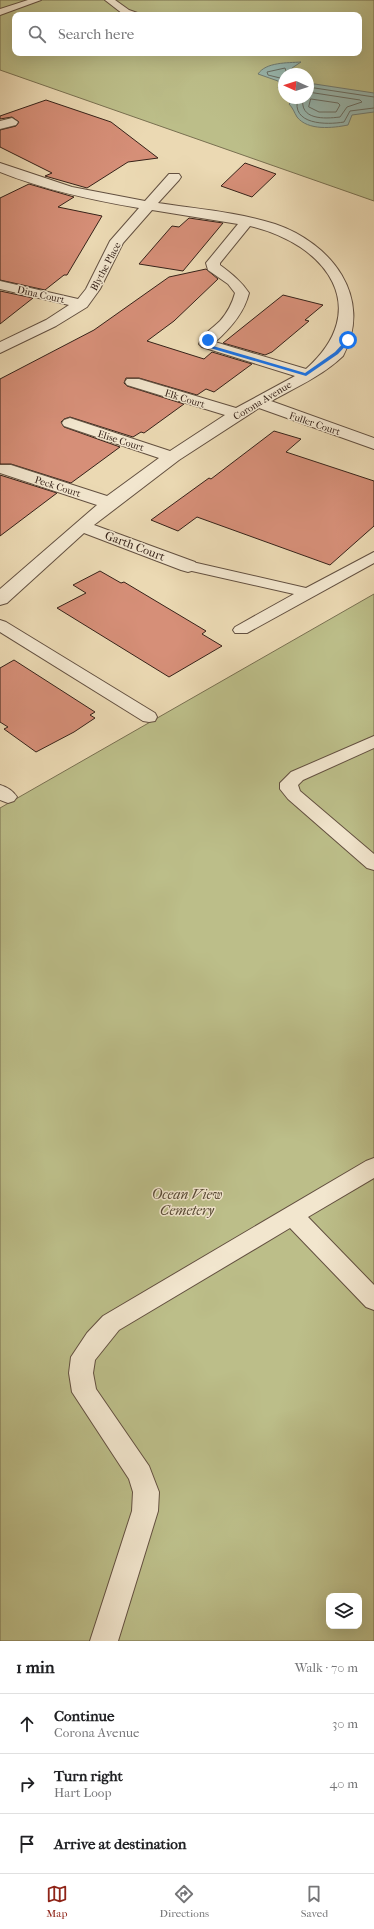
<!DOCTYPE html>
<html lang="en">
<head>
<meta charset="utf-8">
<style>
  body { margin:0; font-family:"IM FELL French Canon",serif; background:#f2f2f2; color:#202124 }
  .controls { position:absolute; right:12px; bottom:12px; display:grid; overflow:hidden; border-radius:8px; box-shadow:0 4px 16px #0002 }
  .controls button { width:36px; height:36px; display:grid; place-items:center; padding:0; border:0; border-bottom:1px solid #e0e0e0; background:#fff; color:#202124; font:20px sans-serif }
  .compass { position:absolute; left:278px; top:68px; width:36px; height:36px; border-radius:50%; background:#fff; box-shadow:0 4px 16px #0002; rotate:273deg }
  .stop { position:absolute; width:12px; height:12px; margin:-9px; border:3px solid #1a73e8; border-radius:50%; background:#fff }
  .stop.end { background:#1a73e8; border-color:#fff; box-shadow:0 1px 4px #0008 }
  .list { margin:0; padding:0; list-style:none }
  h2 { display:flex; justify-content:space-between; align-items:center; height:52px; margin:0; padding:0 16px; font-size:17px }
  h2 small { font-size:13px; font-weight:400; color:#757577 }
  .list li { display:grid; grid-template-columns:26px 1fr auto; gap:12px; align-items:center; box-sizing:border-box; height:60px; padding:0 16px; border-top:1px solid #e0e0e0 }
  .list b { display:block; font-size:15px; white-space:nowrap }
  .list p { margin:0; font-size:13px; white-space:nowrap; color:#757577 }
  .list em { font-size:13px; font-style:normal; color:#757577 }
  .icon { flex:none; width:22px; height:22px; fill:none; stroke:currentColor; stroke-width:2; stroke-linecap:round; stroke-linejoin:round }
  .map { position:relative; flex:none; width:374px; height:1641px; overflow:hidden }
  .search { position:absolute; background:#fff; box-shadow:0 4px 16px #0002; left:12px; right:12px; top:12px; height:44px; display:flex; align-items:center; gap:10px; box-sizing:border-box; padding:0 14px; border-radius:8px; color:#757577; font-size:15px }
  .sheet { height:232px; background:#fff }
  nav { display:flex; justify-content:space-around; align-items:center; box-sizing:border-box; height:56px; border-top:1px solid #e0e0e0; background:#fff; font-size:11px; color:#757577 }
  nav a { display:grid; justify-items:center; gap:2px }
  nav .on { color:#8f2418 }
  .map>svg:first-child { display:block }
</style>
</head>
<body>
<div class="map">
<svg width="374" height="1641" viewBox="0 0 374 1641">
  <rect width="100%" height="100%" fill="#ebd9b3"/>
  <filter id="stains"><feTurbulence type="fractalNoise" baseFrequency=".005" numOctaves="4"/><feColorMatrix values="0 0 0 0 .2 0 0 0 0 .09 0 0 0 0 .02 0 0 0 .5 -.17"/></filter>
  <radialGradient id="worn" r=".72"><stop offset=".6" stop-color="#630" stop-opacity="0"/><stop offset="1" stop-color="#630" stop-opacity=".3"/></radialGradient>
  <g fill="#bcbe89" stroke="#797051" fill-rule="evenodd">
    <path d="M0 0H374V201L0 70ZM15 15H359V53H15ZM284 74H308V98H284Z"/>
    <path d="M374 594V1641H0V808ZM329 1596H359V1626H329Z"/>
  </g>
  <g fill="#99b9b1" stroke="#717d74">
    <path d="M301 62 292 68 291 74H284V90L278 88 280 85 278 81 258 74C266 62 287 63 301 62Z"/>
    <path d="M308 83 374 93V112L352 115 348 125C333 128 308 131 297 117 294 112 293 108 289 104L295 98H308Z"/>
  </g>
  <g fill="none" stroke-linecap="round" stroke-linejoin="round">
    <g stroke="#686e65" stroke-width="1">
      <path d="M284 86 280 78 268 75 267 72 285 68 287 74"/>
      <path d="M308 87 374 97"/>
      <path d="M298 98C290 125 327 125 344 122L350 111 374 108"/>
      <path d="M303 98C299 120 324 119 340 117L347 107 362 102 360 100 308 92"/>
      <path d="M311 99 338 103 340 105 336 112H319L309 107Z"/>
    </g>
  </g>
  <g fill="#d68f78" stroke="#362219">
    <path d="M46 100 111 122 158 158 128 162 87 188 45 176 52 173 0 147V130L16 126 19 122 12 117 0 119V116Z"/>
    <path d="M245 163 276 174 252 197 221 186Z"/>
    <path d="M29 184 74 197 58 207 102 216 67 275H64L45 290 0 280V198Z"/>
    <path d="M189 218 223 223 183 271 139 264 172 226 179 227Z"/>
    <path d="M206 269 218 279 174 321 147 341 204 359 212 352 252 364 214 392 206 389 197 395 139 378H126L124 383 127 386 184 404 144 433 141 432 133 437 70 417 64 419 61 422 64 427 120 447 71 483 11 464H0V379L94 330 169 277Z"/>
    <path d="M0 291 33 298 0 324Z"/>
    <path d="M283 295 323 305 305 320 309 321 272 352 265 355 223 343Z"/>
    <path d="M274 431 301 439 286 452 374 481V526L330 565 197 517 178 531 151 520 209 478 211 479Z"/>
    <path d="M0 475 57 493 0 536Z"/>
    <path d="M100 571 121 583 124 582 206 631 202 634 222 646 169 677 57 608 86 593 73 585Z"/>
    <path d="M14 660 95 712 90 715 95 718 74 732 36 752 4 729 8 727 0 722V668Z"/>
  </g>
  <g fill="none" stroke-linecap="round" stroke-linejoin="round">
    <g stroke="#635040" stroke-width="2">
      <g id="service">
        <path d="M28 0H41L0 15V9Z"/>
        <path d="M105 0H115L129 10 143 15 123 14Z"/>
        <path d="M374 552V563L247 633H235L233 630 235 627 294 594 183 569 180 566 183 563 188 561 306 588Z"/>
        <path d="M0 620 6 622 155 713 157 717 155 721 149 722 143 721 0 632Z"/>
        <path d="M374 736V748L303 780 298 785 300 791 374 854V870L367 868 288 799 280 789V783L291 772Z"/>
        <path d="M0 785C7 787 13 791 17 797L14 801 8 803 0 800Z"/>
        <path d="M374 1158V1178L308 1217 374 1285V1310L366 1307 290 1228 119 1330 95 1360 93 1373 96 1389 149 1466 159 1492 158 1511 118 1641H90L132 1511 133 1492 129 1479 72 1392 69 1373 71 1357 87 1333 103 1316 366 1161Z"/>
      </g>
    </g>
    <g stroke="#635040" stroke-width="2">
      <g id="minor">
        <path d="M12 118 18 122 16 125 0 129V121Z"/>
        <path d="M0 163 72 187 145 201 169 174H179L181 177 179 180 158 203C197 209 238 212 275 224 331 243 374 297 343 356 322 376 295 388 271 401L374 438V449L259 408 179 460 94 525 195 562 197 566 195 570 188 572 181 570 84 533 7 603 0 605V589L97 505 0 473V465H11L107 496 159 458 64 426 62 423 64 420 70 418 76 420 170 451 225 415 127 385 125 382 127 379H139L236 408 295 376 202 347 199 344C202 334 213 328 220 321 227 313 232 304 235 293L228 284 208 270 206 263 238 224 152 210 123 243 100 289 87 307 56 326 0 353V342L46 320 69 305 0 289V281L78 299 86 289 110 241 139 208C91 200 45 190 0 172ZM250 226C327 244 374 309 306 369L215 342C231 328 244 313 249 293 241 281 232 274 220 265V263Z"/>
      </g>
    </g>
    <use href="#service" fill="#f2e6ce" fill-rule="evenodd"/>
    <use href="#minor" fill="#f2e6ce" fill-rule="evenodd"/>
  </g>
  <path fill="#1a73e8" d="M207 339H210L209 344 213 346 305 373 335 352 347 339 351 340 338 354 306 376 210 348 205 344Z"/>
  <g text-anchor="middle" stroke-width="3" stroke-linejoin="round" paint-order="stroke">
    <g font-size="10" fill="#362219" stroke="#f2e6ce">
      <text transform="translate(105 266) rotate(-62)" y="4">Blythe Place</text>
      <text transform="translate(41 294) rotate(13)" y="4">Dina Court</text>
      <text transform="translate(185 398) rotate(17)" y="4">Elk Court</text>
      <text transform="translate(262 400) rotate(-31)" y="4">Corona Avenue</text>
      <text transform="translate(315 423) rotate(19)" y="4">Fuller Court</text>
      <text transform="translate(121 440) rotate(18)" y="4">Elise Court</text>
      <text transform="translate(58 486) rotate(18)" y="4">Peck Court</text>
    </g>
    <g font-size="12" fill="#362219" stroke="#f2e6ce">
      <text transform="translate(135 546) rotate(21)" y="4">Garth Court</text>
    </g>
    <g font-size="14" font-style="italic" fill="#584935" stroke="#f2e6ce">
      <text x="187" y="1199">Ocean View<tspan x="187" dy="16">Cemetery</tspan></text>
    </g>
  </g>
  <rect width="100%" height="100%" filter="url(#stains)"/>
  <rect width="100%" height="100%" fill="url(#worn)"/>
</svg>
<div class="controls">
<button><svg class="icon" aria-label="layers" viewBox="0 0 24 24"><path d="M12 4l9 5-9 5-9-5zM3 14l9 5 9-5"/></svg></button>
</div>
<svg class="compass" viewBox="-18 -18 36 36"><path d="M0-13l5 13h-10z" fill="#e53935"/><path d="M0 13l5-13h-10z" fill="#757577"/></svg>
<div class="stop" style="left:348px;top:340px"></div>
<div class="stop end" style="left:208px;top:340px"></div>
<div class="search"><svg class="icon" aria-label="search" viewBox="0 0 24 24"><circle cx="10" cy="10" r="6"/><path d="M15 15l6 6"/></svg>Search here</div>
</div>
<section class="sheet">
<h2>1 min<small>Walk · 70 m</small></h2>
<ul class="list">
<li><svg class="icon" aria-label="ahead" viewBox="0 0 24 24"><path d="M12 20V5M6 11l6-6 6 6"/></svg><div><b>Continue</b><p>Corona Avenue</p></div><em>30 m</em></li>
<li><svg class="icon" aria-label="right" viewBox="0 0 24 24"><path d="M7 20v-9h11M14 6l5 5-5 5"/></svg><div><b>Turn right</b><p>Hart Loop</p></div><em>40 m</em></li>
<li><svg class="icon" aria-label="arrive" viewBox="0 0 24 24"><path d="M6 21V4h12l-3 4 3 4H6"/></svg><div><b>Arrive at destination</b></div></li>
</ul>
</section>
<nav>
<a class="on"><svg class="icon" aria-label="map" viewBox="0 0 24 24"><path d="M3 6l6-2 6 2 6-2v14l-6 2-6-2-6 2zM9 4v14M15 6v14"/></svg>Map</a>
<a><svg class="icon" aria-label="directions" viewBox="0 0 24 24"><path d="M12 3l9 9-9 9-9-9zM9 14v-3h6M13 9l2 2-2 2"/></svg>Directions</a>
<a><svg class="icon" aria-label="saved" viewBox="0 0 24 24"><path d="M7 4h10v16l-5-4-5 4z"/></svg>Saved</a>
</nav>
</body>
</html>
